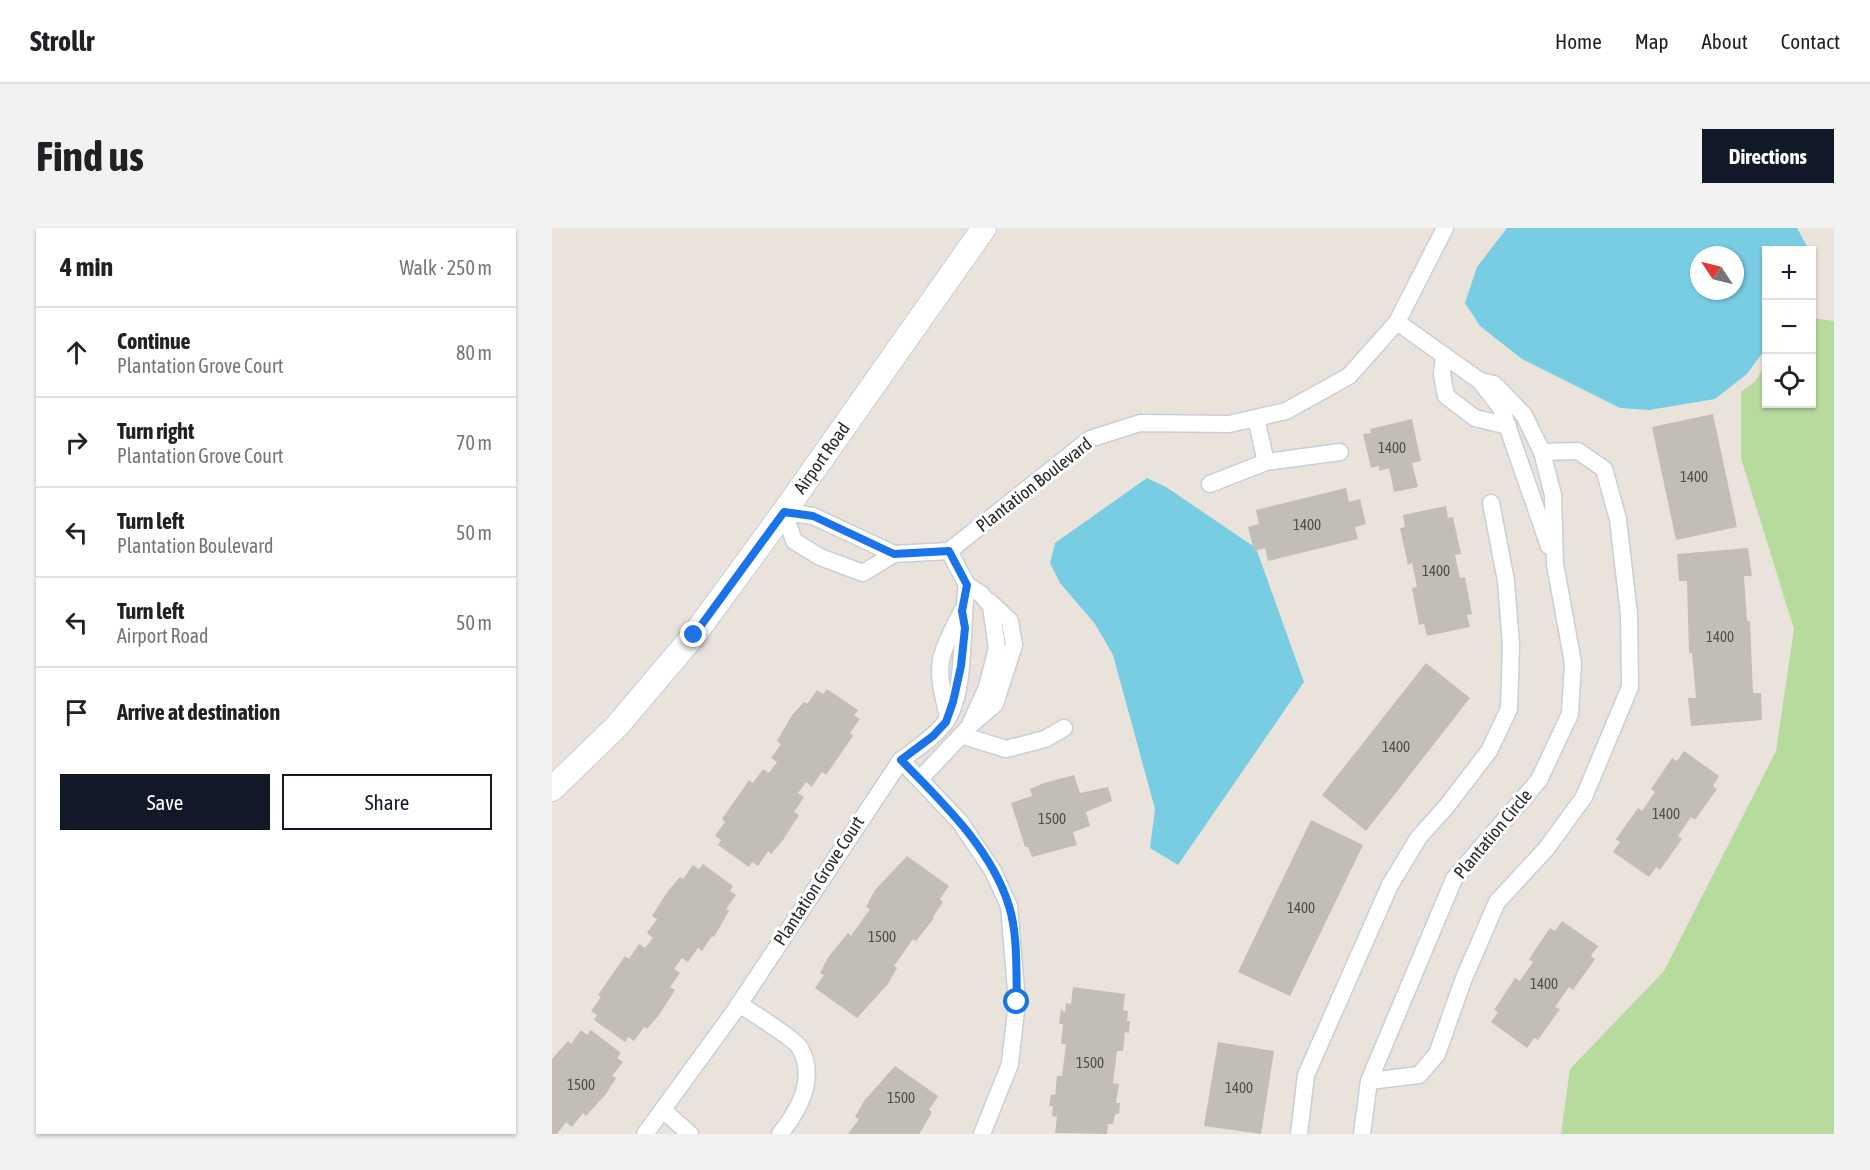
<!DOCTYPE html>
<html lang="en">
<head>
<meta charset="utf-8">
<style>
  body { margin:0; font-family:"Asap Condensed",sans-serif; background:#f2f2f2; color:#202124 }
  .controls { position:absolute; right:18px; top:18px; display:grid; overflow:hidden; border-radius:0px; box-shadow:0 2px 4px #0004 }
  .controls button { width:54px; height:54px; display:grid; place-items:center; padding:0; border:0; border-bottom:2px solid #e0e0e0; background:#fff; color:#202124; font:30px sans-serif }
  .compass { position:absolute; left:1138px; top:18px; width:54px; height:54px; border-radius:50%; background:#fff; box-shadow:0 2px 4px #0004; rotate:305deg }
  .stop { position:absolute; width:18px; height:18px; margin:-14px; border:4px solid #1a73e8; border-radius:50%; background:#fff }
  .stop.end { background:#1a73e8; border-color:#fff; box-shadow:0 2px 6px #0008 }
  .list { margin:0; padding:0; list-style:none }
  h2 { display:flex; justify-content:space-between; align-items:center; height:78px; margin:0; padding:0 24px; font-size:26px }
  h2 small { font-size:20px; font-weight:400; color:#757577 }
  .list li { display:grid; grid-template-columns:39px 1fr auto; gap:18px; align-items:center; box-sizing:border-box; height:90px; padding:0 24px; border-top:2px solid #e0e0e0 }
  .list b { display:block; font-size:22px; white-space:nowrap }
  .list p { margin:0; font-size:20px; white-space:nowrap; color:#757577 }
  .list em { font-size:20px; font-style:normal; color:#757577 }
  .actions { display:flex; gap:12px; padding:18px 24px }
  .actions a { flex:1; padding:14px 0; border:2px solid #111827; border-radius:0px; text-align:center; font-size:21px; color:#111827 }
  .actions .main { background:#111827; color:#fff }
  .icon { flex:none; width:33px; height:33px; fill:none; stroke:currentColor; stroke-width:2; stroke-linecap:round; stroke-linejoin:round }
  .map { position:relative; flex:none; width:1282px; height:906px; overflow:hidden; border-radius:0px }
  header { display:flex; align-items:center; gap:36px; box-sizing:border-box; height:84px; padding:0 30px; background:#fff; border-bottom:2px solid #e0e0e0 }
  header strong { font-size:28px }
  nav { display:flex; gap:33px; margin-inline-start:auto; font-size:21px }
  .intro { display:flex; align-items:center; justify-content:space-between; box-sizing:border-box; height:144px; padding:0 36px }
  h1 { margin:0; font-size:42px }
  .button { padding:15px 27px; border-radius:0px; background:#111827; color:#fff; font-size:21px; font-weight:700 }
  main { display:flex; gap:36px; padding:0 36px }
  aside { flex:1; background:#fff; border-radius:0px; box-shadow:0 2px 4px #0004 }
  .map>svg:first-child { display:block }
</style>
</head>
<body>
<header>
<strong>Strollr</strong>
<nav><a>Home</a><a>Map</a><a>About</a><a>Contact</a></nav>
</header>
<div class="intro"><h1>Find us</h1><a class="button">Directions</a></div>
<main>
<aside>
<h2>4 min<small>Walk · 250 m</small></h2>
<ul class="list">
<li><svg class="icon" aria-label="ahead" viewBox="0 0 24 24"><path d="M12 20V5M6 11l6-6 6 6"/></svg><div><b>Continue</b><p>Plantation Grove Court</p></div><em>80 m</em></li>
<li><svg class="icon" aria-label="right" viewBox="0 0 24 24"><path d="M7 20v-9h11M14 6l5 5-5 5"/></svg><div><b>Turn right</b><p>Plantation Grove Court</p></div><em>70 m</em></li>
<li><svg class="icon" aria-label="left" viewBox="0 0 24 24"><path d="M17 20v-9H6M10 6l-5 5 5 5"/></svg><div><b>Turn left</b><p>Plantation Boulevard</p></div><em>50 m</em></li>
<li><svg class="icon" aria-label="left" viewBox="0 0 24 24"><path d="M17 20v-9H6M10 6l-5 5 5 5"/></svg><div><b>Turn left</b><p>Airport Road</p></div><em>50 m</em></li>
<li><svg class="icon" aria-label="arrive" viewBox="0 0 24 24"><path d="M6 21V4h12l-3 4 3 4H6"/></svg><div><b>Arrive at destination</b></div></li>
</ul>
<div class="actions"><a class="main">Save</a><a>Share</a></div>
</aside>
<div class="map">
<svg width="1282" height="906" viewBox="0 0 1282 906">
  <rect width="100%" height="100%" fill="#e9e3dc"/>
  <path fill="#b7db9d" d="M1260 90 1282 93V906H1009L1018 841 1112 743 1224 523 1242 401 1189 230V164L1202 154 1214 138V176H1260Z"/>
  <g fill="#78cde2" fill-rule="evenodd">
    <path d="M955 0H1245L1257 22H1214V120L1195 146 1163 171 1097 182 1068 180 970 131 928 98 913 75 925 39ZM1147 27H1183V63H1147Z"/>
    <path d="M595 250 614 259 704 320 752 454 626 637 598 620 603 581 561 427 543 396 508 355 498 335 503 315Z"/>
  </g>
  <g fill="#c2beb7">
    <path d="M1161 186 1185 299 1124 312 1100 199Z"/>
    <path d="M860 191 869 233 860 235 866 259 842 264 837 240 827 243V238L819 240 811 206 819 205 818 201Z"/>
    <path d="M794 260 797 274 808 271 814 296 803 299 806 311 716 333 713 320 702 323 696 299 707 296 704 282Z"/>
    <path d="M894 278 896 290 901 289 909 326 903 327 908 350 913 349 920 386 915 387 918 399 875 408 872 396 867 397 860 360 865 359 860 335 856 337 848 300 853 299 851 287Z"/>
    <path d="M1196 320 1200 348H1192L1195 393H1198L1201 465H1209L1210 492 1139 498 1136 470H1144L1140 425H1137L1135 353H1127L1125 326Z"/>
    <path d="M874 435 918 470 814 603 770 567Z"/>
    <path d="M275 461 306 482 302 487 308 491 298 505 301 508 274 547 270 544 260 559 254 554 246 565 252 569 242 584 247 587 231 612 219 626 216 623 206 638 200 634 197 639 166 617 169 612 163 608 173 594 170 591 197 552 201 555 211 541 217 545 225 534 219 530 229 516 225 513 240 487 252 474 255 476 265 462 271 466Z"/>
    <path d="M1132 523 1167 548 1161 558 1165 561 1143 592 1139 589 1126 608 1130 611 1108 642 1104 639 1097 649 1061 624 1068 614 1064 611 1086 580 1090 583 1103 564 1099 561 1120 530 1125 533Z"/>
    <path d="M522 547 528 565 556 559 560 573 534 584 538 598 521 604 525 617 480 629 476 619H473L459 575 480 568 478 561 492 555Z"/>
    <path d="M759 592 811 617 738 768 686 744Z"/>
    <path d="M355 628 397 658 388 671 391 674 381 689 382 690 364 713 361 711 342 738 345 740 336 756 305 790 263 760 272 747 268 745 277 728 296 705 299 708 318 681 314 679 323 662Z"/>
    <path d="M151 636 181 658 178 663 184 667 174 681 177 683 162 709 160 708 150 723 146 720 136 734 130 730 122 741 128 745 118 759 123 762 107 787 95 801 92 799 82 813 76 809 73 814 42 792 45 787 39 783 49 769 46 767 73 728 77 731 87 716 93 720 101 710 95 705 105 691 100 688 116 663 128 649 131 651 141 637 147 641Z"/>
    <path d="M1010 693 1046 718 1039 728 1043 731 1021 762 1017 759 1003 779 1008 781 986 812 982 810 975 820 939 794 946 784 942 782 963 750 968 753 981 734 977 731 998 700 1003 703Z"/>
    <path d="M521 759 573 766 571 782 576 783 575 793H578L577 805 573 804 571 823H565L561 855 567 856 564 875H568L567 886H563L561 896H556L555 906 503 905 505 889 500 888 501 878H497L499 866 503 867 505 848H510L514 816H509L511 796H507L509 781 513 785 514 775 519 776Z"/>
    <path d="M29 802 35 807 39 802 69 825 65 830 71 834 60 848 64 850 54 866 34 888 31 885 20 899 14 894 5 906H0V831L16 813 19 816Z"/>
    <path d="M666 814 722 823 709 906 652 898Z"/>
    <path d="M343 838 386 868 377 882 380 884 371 900 367 906H296L307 891 303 889 312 873Z"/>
  </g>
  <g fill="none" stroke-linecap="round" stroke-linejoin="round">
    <g stroke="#caced9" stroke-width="19">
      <g id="street">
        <path d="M845 94 928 153 949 180 997 318"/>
        <path d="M892 127 890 146 894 168 923 190 956 198"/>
        <path d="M704 190 714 234"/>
        <path d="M658 256 714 234 788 224"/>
        <path d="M232 284 261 288 342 326 311 345 268 329 242 313Z"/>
        <path d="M342 326 397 323 538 211 588 195 677 196 734 183 797 148 845 94 893 0"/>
        <path d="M396 489C383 434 385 433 410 383"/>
        <path d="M421 495 443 476 462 417 458 393 438 374"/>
        <path d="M409 507 454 521 493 511 512 500"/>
        <path d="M349 532 408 594 441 643 457 678 465 774 458 836 430 906"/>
        <path d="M368 551 417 499 435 459 445 420 439 378 429 366 415 357 397 323"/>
        <path d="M187 776C199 784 243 811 248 820 265 851 247 882 228 906"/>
        <path d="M817 853 867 847 885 826 912 750 945 674 994 621 1032 569 1078 459 1077 387 1066 291 1052 241 1026 223 990 224"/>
        <path d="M112 883 138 906"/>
        <path d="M93 906 184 781 349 532C364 521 380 511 392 496 416 465 408 394 415 357"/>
        <path d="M747 906 754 847 838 657 867 609 894 579 937 523 957 481 959 417 954 353 939 275"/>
        <path d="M810 906 817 853 902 651 987 552 1018 486 1021 435 1003 336 1001 267 990 224 972 187 942 156 928 153"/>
      </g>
    </g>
    <g stroke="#caced9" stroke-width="26">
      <g id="secondary">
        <path id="s1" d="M0 561 65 498 142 407 232 284 432 0"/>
      </g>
    </g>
    <use href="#street" stroke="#fff" stroke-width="16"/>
    <use href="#secondary" stroke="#fff" stroke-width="24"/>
  </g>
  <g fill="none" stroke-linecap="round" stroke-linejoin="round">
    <path stroke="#1a73e8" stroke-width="8" d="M142 407 232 284 261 288 342 326 397 323 415 357 410 383 413 400 409 438 401 474 394 494 381 508 349 532C390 574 439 620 457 678 466 707 464 743 465 774"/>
  </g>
  <g text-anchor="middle" stroke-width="6" stroke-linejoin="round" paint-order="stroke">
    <g font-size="15" fill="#4f4e4c">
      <text x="840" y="225">1400</text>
      <text x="1142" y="254">1400</text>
      <text x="755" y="302">1400</text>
      <text x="884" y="348">1400</text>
      <text x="1168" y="414">1400</text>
      <text x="844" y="524">1400</text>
      <text x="1114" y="591">1400</text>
      <text x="500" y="596">1500</text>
      <text x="749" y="685">1400</text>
      <text x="330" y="714">1500</text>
      <text x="992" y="761">1400</text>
      <text x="538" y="840">1500</text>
      <text x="29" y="862">1500</text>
      <text x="687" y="865">1400</text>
      <text x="349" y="875">1500</text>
    </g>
    <g font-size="18" fill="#292929" stroke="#fff">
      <text dy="6" stroke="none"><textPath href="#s1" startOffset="428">Airport Road</textPath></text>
      <text transform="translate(482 257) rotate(-38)" y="6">Plantation Boulevard</text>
      <text transform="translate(941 606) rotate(-50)" y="6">Plantation Circle</text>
      <text transform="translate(267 653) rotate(-57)" y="6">Plantation Grove Court</text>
    </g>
  </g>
</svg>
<div class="controls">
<button>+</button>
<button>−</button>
<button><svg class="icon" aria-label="locate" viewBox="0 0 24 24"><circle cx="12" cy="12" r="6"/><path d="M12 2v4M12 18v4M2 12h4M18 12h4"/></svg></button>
</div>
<svg class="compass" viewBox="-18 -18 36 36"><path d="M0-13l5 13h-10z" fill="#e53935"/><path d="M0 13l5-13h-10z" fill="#757577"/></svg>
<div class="stop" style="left:465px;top:774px"></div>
<div class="stop end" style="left:142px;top:407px"></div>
</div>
</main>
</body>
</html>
